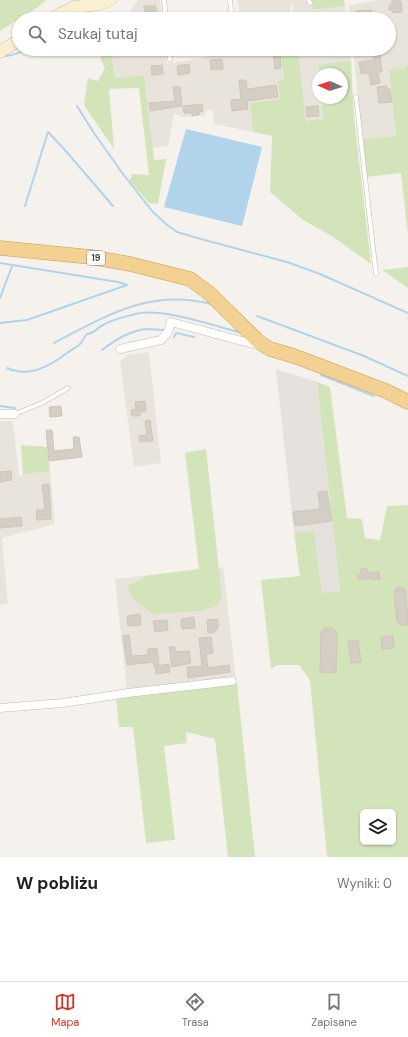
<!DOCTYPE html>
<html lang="pl">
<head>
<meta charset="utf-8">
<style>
  body { margin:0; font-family:"DM Sans",sans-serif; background:#f2f2f2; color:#202124 }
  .controls { position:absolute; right:12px; bottom:12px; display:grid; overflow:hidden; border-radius:6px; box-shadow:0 1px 3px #0004 }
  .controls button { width:36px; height:36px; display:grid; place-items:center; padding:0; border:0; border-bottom:1px solid #e0e0e0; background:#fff; color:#202124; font:20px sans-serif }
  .compass { position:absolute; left:312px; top:68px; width:36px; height:36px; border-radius:50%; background:#fff; box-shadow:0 1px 3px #0004; rotate:273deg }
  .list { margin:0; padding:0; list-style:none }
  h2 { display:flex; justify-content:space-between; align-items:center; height:52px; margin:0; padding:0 16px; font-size:17px }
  h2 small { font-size:13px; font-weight:400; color:#757577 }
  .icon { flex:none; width:22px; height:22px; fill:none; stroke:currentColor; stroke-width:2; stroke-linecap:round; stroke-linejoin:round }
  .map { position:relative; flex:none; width:408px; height:857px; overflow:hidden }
  .search { position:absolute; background:#fff; box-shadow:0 1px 3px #0004; left:12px; right:12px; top:12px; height:44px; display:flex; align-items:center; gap:10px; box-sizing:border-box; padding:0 14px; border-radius:22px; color:#757577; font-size:15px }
  .sheet { height:124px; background:#fff }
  nav { display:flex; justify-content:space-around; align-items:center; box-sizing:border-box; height:56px; border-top:1px solid #e0e0e0; background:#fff; font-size:11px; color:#757577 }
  nav a { display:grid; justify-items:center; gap:2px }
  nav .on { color:#d93025 }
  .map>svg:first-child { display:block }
</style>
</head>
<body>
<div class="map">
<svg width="408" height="857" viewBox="0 0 408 857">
  <rect width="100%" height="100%" fill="#f5f2ed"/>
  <g fill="#e8e4dc">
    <path d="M138 0H160L162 19H125Z"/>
    <path d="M238 0H312L313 10 345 6 346 19H294L292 1 289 16 277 17V19H240Z"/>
    <path d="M381 0H408V64L404 67 389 71 396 136 362 139 353 49H389V19H351L349 5Z"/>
    <path d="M111 49H165L167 64 240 51 243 50V49H280L284 79 278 81 281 100 250 103 253 132 214 124 213 110 205 111 206 115 184 117 174 114 168 146 152 148 144 75 115 78Z"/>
    <path d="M298 49H350L351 60 318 65V98H321L323 120 306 121Z"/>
    <path d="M149 352 161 463 134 467 120 361 125 358 126 355Z"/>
    <path d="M0 421H13L19 476 50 471 55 524 2 538 8 604 0 605Z"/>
    <path d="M223 567 236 679 127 691 115 579Z"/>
  </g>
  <path fill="#e5e2de" d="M276 369 317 382 340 591 322 593 314 530 294 533Z"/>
  <g fill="#d3e4bb" fill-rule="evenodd">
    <path d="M0 0H46L37 8 0 31Z"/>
    <path d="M312 0H344L345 6 313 10Z"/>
    <path d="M106 49H111L115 78 144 75 154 160 166 159 158 204 149 203 129 180 132 177 131 174 149 175 139 88 109 89 114 149 84 105 88 78 98 81 105 68 100 58Z"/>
    <path d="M280 49H298L306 121 323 119 321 98H342V74H319L318 65 351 60 354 117 371 264 333 237 303 220 270 192 272 136 253 132 250 103 280 99 278 81 284 79Z"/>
    <path d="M408 64V235L401 173 366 177 362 139 396 136 389 70 405 67Z"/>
    <path d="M408 267V288L382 270Z"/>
    <path d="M317 382 330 387 347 518 362 519 365 538 380 540 387 506 408 505V857H327L310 680 299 665H277L271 669 261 580 300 576 294 533 314 530 322 593 340 591ZM363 812H393V842H363Z"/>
    <path d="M21 445 47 447 50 471 23 475Z"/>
    <path d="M206 449 222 598 216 606 200 611 153 614 133 599 127 586 140 580 145 576 199 569 185 453Z"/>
    <path d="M237 683 255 857H228L215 739 186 732 187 743 164 746 175 840 146 843 133 727H119L116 697 190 688Z"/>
  </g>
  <path fill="#b1d4ea" d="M186 129 262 147 242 226 164 207Z"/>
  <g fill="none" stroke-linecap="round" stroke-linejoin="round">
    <g stroke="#b1d4ea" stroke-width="2">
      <path d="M79 19 86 14"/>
      <path d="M3 56C14 57 19 51 30 49"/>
      <path d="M77 106 94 133 123 174 152 211 166 224 177 232 201 239 287 262 320 274 408 313"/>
      <path d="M25 206 48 132 64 149 113 206"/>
      <path d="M0 263 118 282 127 285"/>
      <path d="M0 298 12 266"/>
      <path d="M257 316 364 356 408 376"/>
      <path d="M0 323 27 320 127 285"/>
      <path d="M174 337 176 333 194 337"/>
      <path d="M54 343C106 316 150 288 211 304"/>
      <path d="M102 350C115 340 130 330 147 329 152 329 158 330 163 330"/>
      <path d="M7 368C29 378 50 366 67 353 71 350 77 347 80 344 83 341 84 337 87 334 95 333 97 328 103 325 113 319 125 317 135 314 161 307 215 326 242 333"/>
      <path d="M321 375 374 396"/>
      <path d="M0 406 15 408"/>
    </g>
  </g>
  <g fill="#d5cec4" stroke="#d0c5b7">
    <path d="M392 1H401L402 12 393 13 392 10H389V5H392Z"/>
    <path d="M144 6H156V15H152L153 17H145Z"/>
    <path d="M372 10 373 19H357L356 11Z"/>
    <path d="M373 49H379L382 72H378L380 83 371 85 369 73 361 74 359 62 374 60Z"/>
    <path d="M280 53 281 68 275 69 273 54Z"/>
    <path d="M222 59 223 69 211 70 210 60Z"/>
    <path d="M189 64 190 73 178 75 177 66Z"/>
    <path d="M162 65 163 74 152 75 151 66Z"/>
    <path d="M239 80H246L247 89 276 85 278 97 247 101 248 109 232 111 231 100 241 99Z"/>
    <path d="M387 86V89H390L392 102 379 103 377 87Z"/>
    <path d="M173 87H180L182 106 150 111 149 103 175 101Z"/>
    <path d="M202 104 203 111 199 112V115L192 116V113H184L183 106Z"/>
    <path d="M318 106 319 116 307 117 306 107Z"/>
    <path d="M145 401 146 411 140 412V416H132L131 410 136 409 135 402Z"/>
    <path d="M61 406 62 416 50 417 49 407Z"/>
    <path d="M150 420 153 441 140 442 139 436 147 435 145 421Z"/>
    <path d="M46 430H52L54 451 74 449 73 437H79L82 457 49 461Z"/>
    <path d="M11 471 12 480 0 482V472Z"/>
    <path d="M49 484 51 519 37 520 36 510H45L42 485Z"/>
    <path d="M327 491 332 521 295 526 293 512 320 509 318 492Z"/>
    <path d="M21 517 22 526 0 528V519Z"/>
    <path d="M361 569H367L368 573 379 572 380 579 374 580V578L358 580V574H361Z"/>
    <path d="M398 587 404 588 406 593 408 624 404 625H400L397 621 394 593 396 589Z"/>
    <path d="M140 614 141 625 128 626 127 616Z"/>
    <path d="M194 617 195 628 182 629 181 619Z"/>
    <path d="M218 619V628L214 633H208L207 620Z"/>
    <path d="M167 620 168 630 155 632 153 621Z"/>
    <path d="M325 628H333L337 632 336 673 320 672 321 632Z"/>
    <path d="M129 635 132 656 148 655V649L157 648 159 665 154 666 153 662 127 665 123 636Z"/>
    <path d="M393 636 394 648 382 649 381 637Z"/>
    <path d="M211 637 213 653 206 654 208 668 229 665 230 672 188 678 187 667 202 666 199 638Z"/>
    <path d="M358 640 361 662 351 663 348 641Z"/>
    <path d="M169 647H175V652L189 651 191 663 172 667Z"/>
    <path d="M169 664 170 672 156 674 155 666Z"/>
  </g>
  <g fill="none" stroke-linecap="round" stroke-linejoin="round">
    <g stroke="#c0bab0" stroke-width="5">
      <g id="service">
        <path d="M164 0 166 19"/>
        <path d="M230 0 232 19"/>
        <path d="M309 0 310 3"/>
        <path d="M169 49 170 60"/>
        <path d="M235 49V50"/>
        <path d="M356 97 376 274"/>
        <path d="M15 414 42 403 68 388"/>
      </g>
    </g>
    <g stroke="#c0bab0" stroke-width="9">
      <g id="minor">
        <path d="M120 349 161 340 168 332 171 322 260 346"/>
        <path d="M0 414H15"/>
        <path d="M0 708 63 703 128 693 232 681"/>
      </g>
    </g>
    <g stroke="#cfc2a2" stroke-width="13">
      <g id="secondary">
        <path d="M51 19 74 7 99 4 110 0"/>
        <path d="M0 52 19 40"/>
      </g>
    </g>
    <g stroke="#ce9b4e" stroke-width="15">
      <path id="trunk" d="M0 248 91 257 130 264 190 279 209 293 259 342 270 349 294 356 386 391 408 402"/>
    </g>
    <use href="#service" stroke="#fff" stroke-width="4"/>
    <use href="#minor" stroke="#fff" stroke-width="8"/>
    <use href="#secondary" stroke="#faefd2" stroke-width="12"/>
    <use href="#trunk" stroke="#f2d192" stroke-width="14"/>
  </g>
  <g text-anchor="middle" stroke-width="3.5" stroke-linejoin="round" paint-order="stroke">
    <rect fill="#fff" stroke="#807b76" stroke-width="1" x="87" y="251" width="18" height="14" rx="3"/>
    <g font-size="9" font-weight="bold" fill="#49433b">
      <text x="96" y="261">19</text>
    </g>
  </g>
</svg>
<div class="controls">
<button><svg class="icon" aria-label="layers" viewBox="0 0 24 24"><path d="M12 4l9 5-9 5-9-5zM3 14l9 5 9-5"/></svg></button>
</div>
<svg class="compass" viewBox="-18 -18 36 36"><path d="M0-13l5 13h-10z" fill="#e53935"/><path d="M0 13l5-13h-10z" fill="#757577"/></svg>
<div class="search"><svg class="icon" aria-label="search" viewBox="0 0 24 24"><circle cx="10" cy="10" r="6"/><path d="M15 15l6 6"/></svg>Szukaj tutaj</div>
</div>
<section class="sheet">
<h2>W pobliżu<small>Wyniki: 0</small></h2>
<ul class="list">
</ul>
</section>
<nav>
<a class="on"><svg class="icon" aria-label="map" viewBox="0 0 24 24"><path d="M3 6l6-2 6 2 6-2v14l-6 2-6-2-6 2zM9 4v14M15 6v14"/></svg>Mapa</a>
<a><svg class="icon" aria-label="directions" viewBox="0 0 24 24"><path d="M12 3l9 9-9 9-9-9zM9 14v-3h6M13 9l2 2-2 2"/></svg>Trasa</a>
<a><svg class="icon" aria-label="saved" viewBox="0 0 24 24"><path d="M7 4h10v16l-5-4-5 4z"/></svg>Zapisane</a>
</nav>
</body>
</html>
